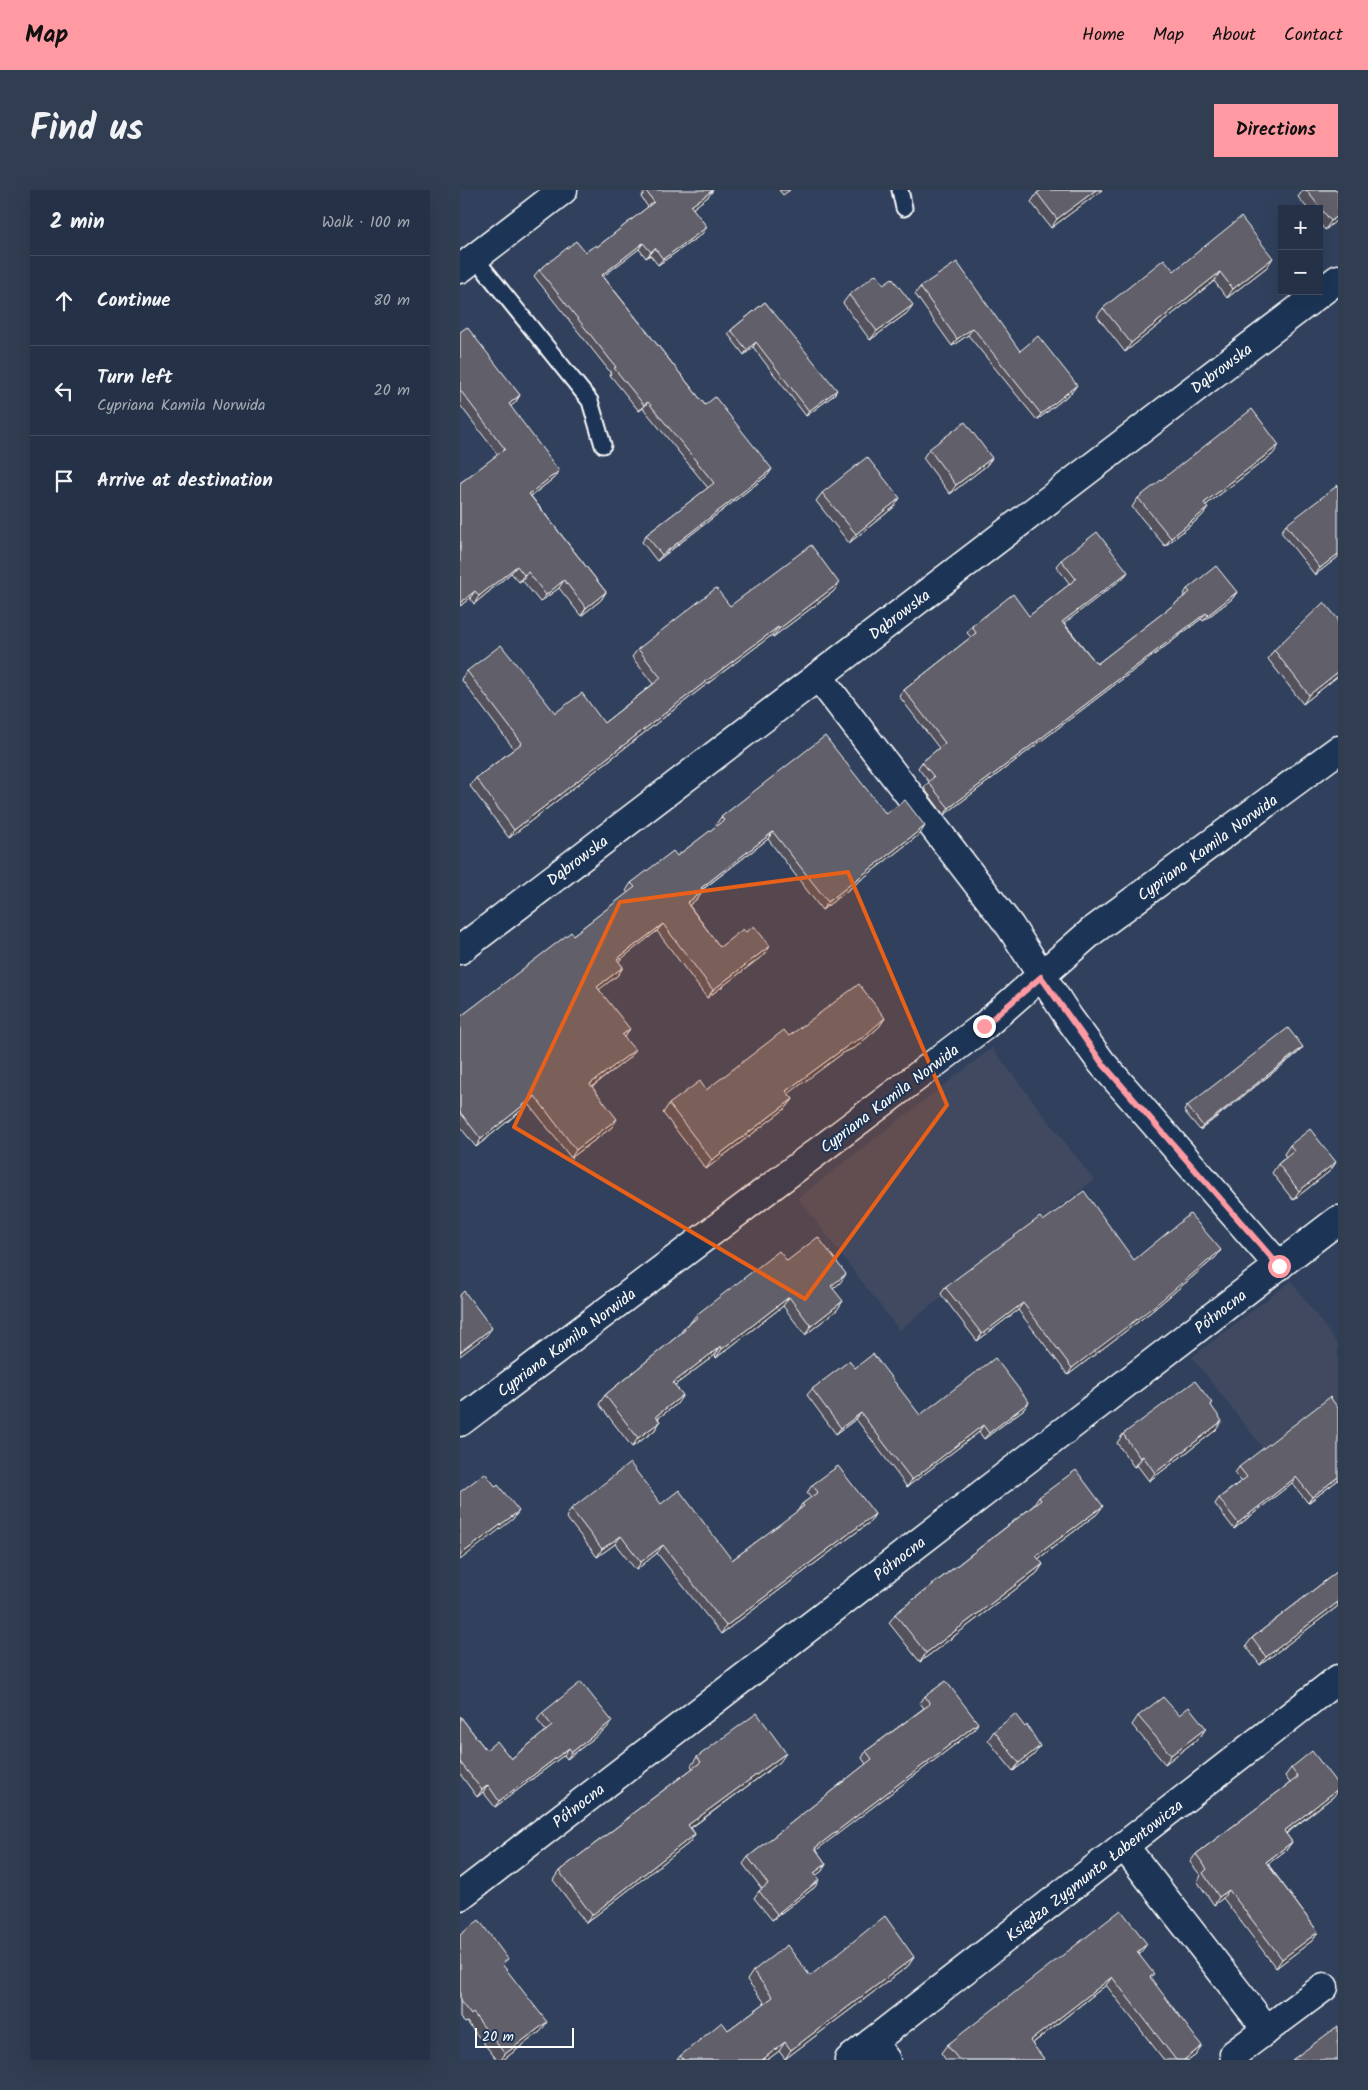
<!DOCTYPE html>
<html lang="en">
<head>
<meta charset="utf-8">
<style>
  body { margin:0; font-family:Kalam,sans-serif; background:#313d51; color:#f1f3f6 }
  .controls { position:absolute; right:15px; top:15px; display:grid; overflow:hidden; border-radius:0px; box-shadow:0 5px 20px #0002 }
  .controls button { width:45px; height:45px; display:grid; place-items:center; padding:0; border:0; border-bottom:1px solid #424c5f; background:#253146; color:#f1f3f6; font:25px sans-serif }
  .scale { position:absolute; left:15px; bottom:12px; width:99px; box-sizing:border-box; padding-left:5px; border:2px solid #fff; border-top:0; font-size:14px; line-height:18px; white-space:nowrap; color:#fff; -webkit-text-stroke:4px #1d3557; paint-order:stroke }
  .stop { position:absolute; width:15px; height:15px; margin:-11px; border:4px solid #ff9aa2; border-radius:50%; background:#fff }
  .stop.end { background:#ff9aa2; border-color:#fff; box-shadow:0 1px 5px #0008 }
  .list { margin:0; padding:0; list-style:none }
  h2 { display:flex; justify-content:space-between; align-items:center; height:65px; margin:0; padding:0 20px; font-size:21px }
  h2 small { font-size:16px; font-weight:400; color:#a3a9b3 }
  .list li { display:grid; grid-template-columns:32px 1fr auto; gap:15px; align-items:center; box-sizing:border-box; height:90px; padding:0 20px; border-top:1px solid #424c5f }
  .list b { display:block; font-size:19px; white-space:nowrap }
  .list p { margin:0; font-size:16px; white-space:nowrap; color:#a3a9b3 }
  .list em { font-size:16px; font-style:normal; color:#a3a9b3 }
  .icon { flex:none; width:28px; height:28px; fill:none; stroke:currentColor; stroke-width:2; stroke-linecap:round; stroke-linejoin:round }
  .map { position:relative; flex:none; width:878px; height:1870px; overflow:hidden; border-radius:0px }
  header { display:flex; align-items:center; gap:30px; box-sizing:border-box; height:70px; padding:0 25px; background:#ff9aa2; color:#111 }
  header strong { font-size:24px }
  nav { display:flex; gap:28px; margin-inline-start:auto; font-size:18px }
  .intro { display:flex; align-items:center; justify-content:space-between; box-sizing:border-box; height:120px; padding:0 30px }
  h1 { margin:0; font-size:35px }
  .button { padding:12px 22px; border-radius:0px; background:#ff9aa2; color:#111; font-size:18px; font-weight:700 }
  main { display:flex; gap:30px; padding:0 30px }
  aside { flex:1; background:#253146; border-radius:0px; box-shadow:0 5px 20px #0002 }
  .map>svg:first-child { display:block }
</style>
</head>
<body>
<header>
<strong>Map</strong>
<nav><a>Home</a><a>Map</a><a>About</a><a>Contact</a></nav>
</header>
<div class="intro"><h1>Find us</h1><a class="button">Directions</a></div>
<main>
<aside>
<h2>2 min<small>Walk · 100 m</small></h2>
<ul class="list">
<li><svg class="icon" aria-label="ahead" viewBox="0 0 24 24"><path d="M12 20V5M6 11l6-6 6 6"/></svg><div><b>Continue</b></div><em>80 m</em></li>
<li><svg class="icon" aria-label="left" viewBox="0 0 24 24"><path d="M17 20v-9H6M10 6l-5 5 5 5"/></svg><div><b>Turn left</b><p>Cypriana Kamila Norwida</p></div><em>20 m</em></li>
<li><svg class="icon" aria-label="arrive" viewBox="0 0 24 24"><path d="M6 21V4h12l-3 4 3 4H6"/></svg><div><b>Arrive at destination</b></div></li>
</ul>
</aside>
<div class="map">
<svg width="878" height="1870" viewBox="0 0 878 1870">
  <rect width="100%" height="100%" fill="#31415d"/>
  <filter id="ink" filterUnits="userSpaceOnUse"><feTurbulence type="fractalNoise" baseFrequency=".02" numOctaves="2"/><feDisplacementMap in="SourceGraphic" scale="10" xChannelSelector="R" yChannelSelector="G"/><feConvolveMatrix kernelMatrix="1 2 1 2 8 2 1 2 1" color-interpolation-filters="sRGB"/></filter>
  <g filter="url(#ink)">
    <g fill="#3f4a61">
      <path d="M532 858 634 990 439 1140 338 1008Z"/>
      <path d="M831 1091 878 1155V1257L831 1294 732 1167Z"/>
    </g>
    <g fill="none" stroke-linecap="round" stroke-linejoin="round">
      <g stroke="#fff" stroke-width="19">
        <g id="service">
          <path d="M440 0 444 18"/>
          <path d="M15 68 130 211 143 255"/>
        </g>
      </g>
      <g stroke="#fff" stroke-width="31">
        <g id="minor">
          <path d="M0 79 103 0"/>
          <path d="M358 486 550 736 609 828 642 873 819 1076"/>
          <path d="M0 760 878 89"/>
          <path d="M0 1232 524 836 631 742 878 560"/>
          <path d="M665 1657 807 1840"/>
          <path d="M0 1706 878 1030"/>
          <path d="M412 1852 426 1870"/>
          <path d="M774 1864 864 1797"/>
          <path d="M389 1870 878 1489"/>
        </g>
      </g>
      <use href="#service" stroke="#1d3557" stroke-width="15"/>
      <use href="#minor" stroke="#1d3557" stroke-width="28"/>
    </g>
    <g fill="#53515b" stroke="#fff">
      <path d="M319 0H330L323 5Z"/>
      <path d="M581 0H642L591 38 571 12 577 3Z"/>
      <path d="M843 0H878V29L865 40 859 33V19H848L838 7Z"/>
      <path d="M186 1 249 6 233 18 242 44 198 75 190 65 186 68 179 59 143 86 245 215 308 285 197 371 182 352 186 345 248 298 183 218 179 221 150 185 151 183 74 86 79 80 125 62 137 57 188 17 181 7Z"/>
      <path d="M807 77 767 108 754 91 665 162 637 126 643 118 714 81Z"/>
      <path d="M460 97 560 161 612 202 577 230 508 145 492 156 455 104Z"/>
      <path d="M389 105 447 123 410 150 383 113Z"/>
      <path d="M305 112 374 205 346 226 293 157 284 165 268 144 271 140Z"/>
      <path d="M0 142 60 205 55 213 50 216 94 288 71 306 146 402 141 410 121 426 99 398 80 412 62 390 59 392 51 383 14 414 10 408 0 416V293L38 265 0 215Z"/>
      <path d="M469 259 532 268 526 276 490 304 463 268Z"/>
      <path d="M813 264 746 315 742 326 705 356 672 317 678 308Z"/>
      <path d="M362 303 434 317 389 353 356 311Z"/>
      <path d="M826 335 878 367 855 385 821 342Z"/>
      <path d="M601 370 668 382 663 388 604 433 637 474 724 407 723 406 727 399 777 402 772 409 743 431 741 429 484 625 464 598 469 592 458 578 462 572 479 558 439 506 444 500 511 447 507 443 512 436 569 426 610 394 596 376Z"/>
      <path d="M374 401 313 447 312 445 247 494 49 648 10 596 16 588 54 559 1 489 7 481 95 523 144 533 193 494 172 467 178 459 270 416Z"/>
      <path d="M814 460 878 486 843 514 808 469Z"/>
      <path d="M426 624 460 644 362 720 308 649 242 700 243 701 238 708 229 715 260 757 286 742 310 756 305 764 247 808 197 741 158 771 163 777 158 785 139 799 164 847 169 868 132 897 152 937 111 968 69 914 16 957 0 937V827L113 745 168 703 166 701 171 693 217 666 257 636 256 634 261 627Z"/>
      <path d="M425 828 419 837 396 857 383 863 328 903 333 909 326 918 246 979 203 923 209 914 246 900 329 846Z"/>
      <path d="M843 857 839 862 740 940 724 921 727 916Z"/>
      <path d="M830 955 876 972 870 981 833 1010 812 983 818 974 826 967 824 964Z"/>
      <path d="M583 1031 674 1070 756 1067 692 1121 608 1185 558 1120 517 1151 481 1104 485 1097Z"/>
      <path d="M327 1071 380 1093 373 1098 377 1120 345 1145 323 1116 256 1168 255 1165 215 1195 217 1214 198 1228 200 1232 194 1241 172 1257 139 1214 145 1205 219 1145 224 1138 230 1133 236 1125Z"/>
      <path d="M395 1178 460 1225 569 1212 564 1219 524 1249 519 1242 447 1297 396 1229 376 1244 347 1205 352 1199Z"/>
      <path d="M751 1215 756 1240 689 1291 677 1275 674 1277 657 1253 663 1244Z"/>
      <path d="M779 1277 878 1290 848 1313 832 1293 774 1339 755 1314 759 1308 781 1291 775 1283Z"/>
      <path d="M352 1295 415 1324 410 1332 261 1444 197 1363 176 1380 155 1354 137 1367 106 1327 111 1319 201 1314 272 1370 337 1322 342 1314 351 1308 347 1303Z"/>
      <path d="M579 1307 637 1324 578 1369 583 1374 577 1383 460 1472 429 1433 435 1424 573 1316Z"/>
      <path d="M878 1381V1416L800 1475 786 1456 792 1448Z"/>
      <path d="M465 1506 514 1540 356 1660 366 1674 362 1681 356 1685 355 1697 312 1730 294 1708 299 1701 302 1699 283 1674 288 1667 406 1574 402 1568 406 1561 464 1518 460 1513Z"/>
      <path d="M82 1523 152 1531 147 1538 107 1569 104 1565 35 1617 23 1602 17 1607 0 1584V1526L26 1560 51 1569 86 1541 77 1530Z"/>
      <path d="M719 1525 746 1538 740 1547 705 1574 672 1535 678 1526Z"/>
      <path d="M534 1541 574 1565 553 1581 528 1550Z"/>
      <path d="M237 1567 320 1572 231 1638 235 1644 229 1653 126 1733 93 1690 99 1681 166 1630 169 1626 233 1578 231 1576Z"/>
      <path d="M831 1578 874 1606 826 1644 832 1652 826 1660 808 1674 858 1742 853 1750 816 1778 763 1708 754 1715 737 1691 741 1686 730 1672 736 1664 830 1593 825 1586Z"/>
      <path d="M0 1745 43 1776 81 1841 43 1870H37L7 1832 5 1833 0 1828Z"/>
      <path d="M681 1762 679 1764 691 1789 736 1865 729 1870H704L646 1795 572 1854 585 1870H486L481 1863 487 1855Z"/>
      <path d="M454 1767 448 1776 325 1869 319 1861 307 1870H217L220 1866 268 1840 305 1813 287 1790 293 1781 350 1786Z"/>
    </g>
    <g fill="#43424a" stroke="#fff">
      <path d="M253 0 249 6 227 23 231 16Z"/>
      <path d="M636 0H642L591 38 597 29Z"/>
      <path d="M878 26V29L865 40 871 31Z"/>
      <path d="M247 37 242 44 198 75 203 69Z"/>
      <path d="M183 53 179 59 137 91 142 85Z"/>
      <path d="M195 58 190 65 186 68 191 62Z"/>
      <path d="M813 68 807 77 767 108 773 99Z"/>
      <path d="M760 82 754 91 665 162 671 153Z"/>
      <path d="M453 115 447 123 410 150 417 141Z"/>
      <path d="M513 138 508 145 492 156 497 149Z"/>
      <path d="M296 152 293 157 284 165 287 160Z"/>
      <path d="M617 195 612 202 577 230 581 224Z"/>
      <path d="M377 200 374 205 346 226 349 221Z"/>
      <path d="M60 205 55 213 43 222 49 214Z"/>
      <path d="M188 212 183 218 179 221 184 215Z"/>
      <path d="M819 255 813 264 738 321 744 313Z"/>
      <path d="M532 268 526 276 490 304 496 295Z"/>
      <path d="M312 279 308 285 197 371 202 365Z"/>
      <path d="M99 281 94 288 64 311 69 304Z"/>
      <path d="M440 308 434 317 389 353 396 344Z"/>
      <path d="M748 318 742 326 705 356 711 348Z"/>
      <path d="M878 364V367L855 385 860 378Z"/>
      <path d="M57 376 51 383 14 414 19 406Z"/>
      <path d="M68 382 62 390 59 392 64 385Z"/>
      <path d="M668 382 663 388 598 438 602 432Z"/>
      <path d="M104 390 99 398 80 412 86 405Z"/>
      <path d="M379 393 374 401 313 447 319 439Z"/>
      <path d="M15 401 10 408 0 416V413Z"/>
      <path d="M146 402 141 410 121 426 126 418Z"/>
      <path d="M777 402 772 409 743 431 748 425Z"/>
      <path d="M746 423 741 429 484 625 489 618Z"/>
      <path d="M318 437 312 445 247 494 49 648 54 640 253 486Z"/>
      <path d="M878 482V486L843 514 849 505Z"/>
      <path d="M465 636 460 644 362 720 368 712Z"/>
      <path d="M313 642 308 649 235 705 241 698Z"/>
      <path d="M243 701 238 708 222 721 227 713Z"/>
      <path d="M203 734 197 741 151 777 157 769Z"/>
      <path d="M310 756 305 764 247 808 253 800Z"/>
      <path d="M163 777 158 785 132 805 137 797Z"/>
      <path d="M425 828 419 837 396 857 383 863 320 910 326 901Z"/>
      <path d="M170 839 165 846 157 852 162 845Z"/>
      <path d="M843 857 839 862 740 940 743 936Z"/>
      <path d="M175 860 169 868 125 902 130 894Z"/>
      <path d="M75 906 69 914 16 957 21 949Z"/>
      <path d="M333 909 326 918 246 979 252 970Z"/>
      <path d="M157 929 152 937 111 968 116 960Z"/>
      <path d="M876 972 870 981 833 1010 839 1001Z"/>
      <path d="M761 1060 756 1067 692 1121 608 1185 612 1178Z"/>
      <path d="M386 1084 380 1093 365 1105 371 1096Z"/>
      <path d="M329 1107 323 1116 256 1168 262 1159Z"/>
      <path d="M383 1111 377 1120 345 1145 351 1136Z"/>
      <path d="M563 1113 558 1120 517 1151 522 1144Z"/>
      <path d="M32 1138 26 1146 0 1166V1162Z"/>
      <path d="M261 1156 255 1165 207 1201 213 1193Z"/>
      <path d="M223 1205 217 1214 190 1234 196 1226Z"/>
      <path d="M569 1212 564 1219 524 1249 529 1243Z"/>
      <path d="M401 1223 396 1229 376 1244 381 1238Z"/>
      <path d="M762 1231 756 1240 689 1291 695 1283Z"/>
      <path d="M200 1232 194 1241 172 1257 178 1248Z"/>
      <path d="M523 1235 519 1242 447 1297 452 1290Z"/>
      <path d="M683 1266 677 1275 674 1277 680 1268Z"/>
      <path d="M836 1287 832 1293 774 1339 778 1333Z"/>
      <path d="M878 1287V1290L848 1313 852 1307Z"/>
      <path d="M643 1316 637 1324 570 1375 576 1366Z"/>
      <path d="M59 1321 53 1329 0 1370V1365Z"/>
      <path d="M415 1324 410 1332 261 1444 266 1436Z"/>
      <path d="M161 1346 155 1354 137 1367 142 1359Z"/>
      <path d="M203 1355 197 1363 176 1380 181 1372Z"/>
      <path d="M583 1374 577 1383 460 1472 466 1463Z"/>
      <path d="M878 1412V1416L800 1475 806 1467Z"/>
      <path d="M152 1531 147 1538 107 1569 112 1562Z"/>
      <path d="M518 1533 514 1540 350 1665 355 1658Z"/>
      <path d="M746 1538 740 1547 705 1574 711 1565Z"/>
      <path d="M580 1556 574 1565 553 1581 559 1573Z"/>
      <path d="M109 1558 104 1565 35 1617 39 1611Z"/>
      <path d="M326 1563 320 1572 222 1644 228 1635Z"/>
      <path d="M28 1595 23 1602 17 1607 22 1600Z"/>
      <path d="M878 1599 874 1606 818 1649 824 1641Z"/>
      <path d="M235 1644 229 1653 126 1733 132 1725Z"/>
      <path d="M832 1652 826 1660 800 1680 806 1672Z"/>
      <path d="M366 1674 362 1681 350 1690 354 1683Z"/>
      <path d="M359 1690 355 1697 312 1730 317 1724Z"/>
      <path d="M769 1700 763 1708 754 1715 759 1707Z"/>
      <path d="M858 1742 853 1750 816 1778 822 1769Z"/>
      <path d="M687 1754 681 1762 671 1770 677 1762Z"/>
      <path d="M454 1767 448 1776 325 1869 331 1860Z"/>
      <path d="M652 1787 646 1795 564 1860 570 1851Z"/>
      <path d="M87 1832 81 1841 43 1870H41L45 1864Z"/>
      <path d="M325 1852 319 1861 307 1870H302Z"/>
      <path d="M742 1856 736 1865 729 1870H724Z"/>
    </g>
    <g fill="#605e6a" stroke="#fff">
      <path d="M186 0H253L231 16 247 37 203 69 195 58 191 62 183 53 142 85 245 215 255 207 312 279 202 365 186 345 254 293 188 212 184 215 154 178 156 177 79 80 116 51 125 62 136 55 137 57 194 12 186 1Z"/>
      <path d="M581 0H636L597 29 577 3Z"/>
      <path d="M846 0H878V26L871 31Z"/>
      <path d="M781 27 813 68 773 99 760 82 671 153 643 118 704 69 714 81Z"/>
      <path d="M497 72 560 161 578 146 617 195 581 224 513 138 497 149 460 97Z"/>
      <path d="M416 84 424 94 432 88 453 115 417 141 389 105Z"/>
      <path d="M305 112 377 200 349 221 296 152 287 160 271 140Z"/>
      <path d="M7 137 60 205 49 214 99 281 69 304 146 402 126 418 104 390 86 405 68 382 64 385 57 376 19 406 15 401 0 413V293L45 259 0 200V142Z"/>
      <path d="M792 219 819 255 744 313 748 318 711 348 678 308Z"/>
      <path d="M505 232 532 268 496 295 469 259Z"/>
      <path d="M407 267 440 308 396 344 362 303Z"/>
      <path d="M878 295V364L860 378 826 335Z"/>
      <path d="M637 342 668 382 602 432 637 474 730 402 727 399 756 376 777 402 748 425 746 423 489 618 468 592 474 587 462 572 485 553 444 500 516 443 512 436 553 404 569 426 616 389 601 370Z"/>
      <path d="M351 355 379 393 319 439 318 437 253 486 54 640 16 588 62 553 7 481 41 455 95 523 122 503 144 533 201 488 178 459 256 398 270 416Z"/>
      <path d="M864 412 877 428H878V482L849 505 814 460Z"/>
      <path d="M365 546 426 624 445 610 465 636 368 712 313 642 241 698 243 701 227 713 260 757 283 739 286 742 294 736 310 756 253 800 203 734 157 769 163 777 137 797 170 839 162 845 175 860 130 894 157 929 116 960 75 906 21 949 0 922V827L111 742 113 745 175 697 171 693 213 661 217 666 264 630 261 627Z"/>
      <path d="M399 794 425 828 402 848 390 854 326 901 333 909 252 970 209 914 240 891 246 900 324 840 329 846Z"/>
      <path d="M828 838 843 857 743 936 727 916Z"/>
      <path d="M850 939 876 972 839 1001 818 974 834 961 830 955Z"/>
      <path d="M624 1001 674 1070 730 1024 761 1060 697 1114 612 1178 563 1113 522 1144 485 1097 580 1027 583 1031Z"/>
      <path d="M358 1047 386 1084 371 1096 383 1111 351 1136 329 1107 262 1159 261 1156 213 1193 223 1205 196 1226 200 1232 178 1248 145 1205 225 1140 224 1138 238 1127 236 1125 319 1061 327 1071Z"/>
      <path d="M4 1101 32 1138 0 1162V1105Z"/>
      <path d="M413 1164 460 1225 535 1168 569 1212 529 1243 523 1235 452 1290 401 1223 381 1238 352 1199 389 1171 395 1178Z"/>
      <path d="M735 1191 752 1213 750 1214 762 1231 695 1283 683 1266 680 1268 663 1244Z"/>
      <path d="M870 1207 878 1218V1287L852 1307 836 1287 778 1333 759 1308 787 1287 779 1277Z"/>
      <path d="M170 1273 201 1314 219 1300 272 1370 344 1316 342 1314 358 1302 352 1295 378 1276 415 1324 266 1436 203 1355 181 1372 161 1346 142 1359 111 1319Z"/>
      <path d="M616 1280 643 1316 576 1366 583 1374 466 1463 435 1424 581 1310 579 1307Z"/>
      <path d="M25 1283 36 1297 38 1295 59 1321 0 1365V1302Z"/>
      <path d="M878 1381V1412L806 1467 792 1448Z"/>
      <path d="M486 1491 518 1533 355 1658 366 1674 354 1683 359 1690 317 1724 299 1701 308 1694 288 1667 412 1569 406 1561 470 1514 465 1506Z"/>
      <path d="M121 1492 152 1531 112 1562 109 1558 39 1611 28 1595 22 1600 0 1572V1526L26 1560 37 1551 51 1569 92 1536 82 1523Z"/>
      <path d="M703 1507 719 1525 729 1517 746 1538 711 1565 678 1526Z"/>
      <path d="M297 1523 326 1563 228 1635 235 1644 132 1725 99 1681 170 1627 169 1626 241 1572 237 1567Z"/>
      <path d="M555 1524 565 1537 567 1535 580 1556 559 1573 534 1541Z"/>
      <path d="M852 1561 878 1595V1599L824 1641 832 1652 806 1672 858 1742 822 1769 769 1700 759 1707 743 1683 747 1679 736 1664 838 1587 831 1578Z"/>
      <path d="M661 1720 687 1754 677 1762 694 1784 690 1787 742 1856 724 1870H716L652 1787 570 1851 585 1870H499L487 1855Z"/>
      <path d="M425 1726 454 1767 331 1860 325 1852 302 1870H224L220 1866 262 1832 268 1840 313 1807 293 1781 327 1755 350 1786Z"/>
      <path d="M19 1730 48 1769 42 1774 87 1832 45 1864 13 1823 11 1825 0 1811V1745Z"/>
      <path d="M878 1836V1870H832Z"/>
    </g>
  </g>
  <g fill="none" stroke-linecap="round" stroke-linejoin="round" filter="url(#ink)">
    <path stroke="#ff9aa2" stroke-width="6" d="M524 836 581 787 642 873 819 1076"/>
  </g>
  <path fill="#e96118" fill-opacity="0.2" stroke="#e96118" stroke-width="4" stroke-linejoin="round" d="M388 682 487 915 345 1109 54 937 160 712Z"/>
  <g text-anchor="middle" stroke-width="4" stroke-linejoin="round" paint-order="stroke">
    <g font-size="16" fill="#fff" stroke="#1d3557">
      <text transform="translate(761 178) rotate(-37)" y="6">Dąbrowska</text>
      <text transform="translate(439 424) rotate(-37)" y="6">Dąbrowska</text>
      <text transform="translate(747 657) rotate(-36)" y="6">Cypriana Kamila Norwida</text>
      <text transform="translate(117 670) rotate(-37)" y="6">Dąbrowska</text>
      <text transform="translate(429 908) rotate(-37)" y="6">Cypriana Kamila Norwida</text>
      <text transform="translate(760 1121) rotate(-38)" y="6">Północna</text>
      <text transform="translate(106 1152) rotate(-37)" y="6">Cypriana Kamila Norwida</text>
      <text transform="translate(439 1368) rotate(-38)" y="6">Północna</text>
      <text transform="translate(118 1615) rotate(-38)" y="6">Północna</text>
      <text transform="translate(634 1680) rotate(-38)" y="6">Księdza Zygmunta Łabentowicza</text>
    </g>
  </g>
</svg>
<div class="controls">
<button>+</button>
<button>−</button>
</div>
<div class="scale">20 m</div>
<div class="stop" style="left:819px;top:1076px"></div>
<div class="stop end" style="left:524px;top:836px"></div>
</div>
</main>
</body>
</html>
